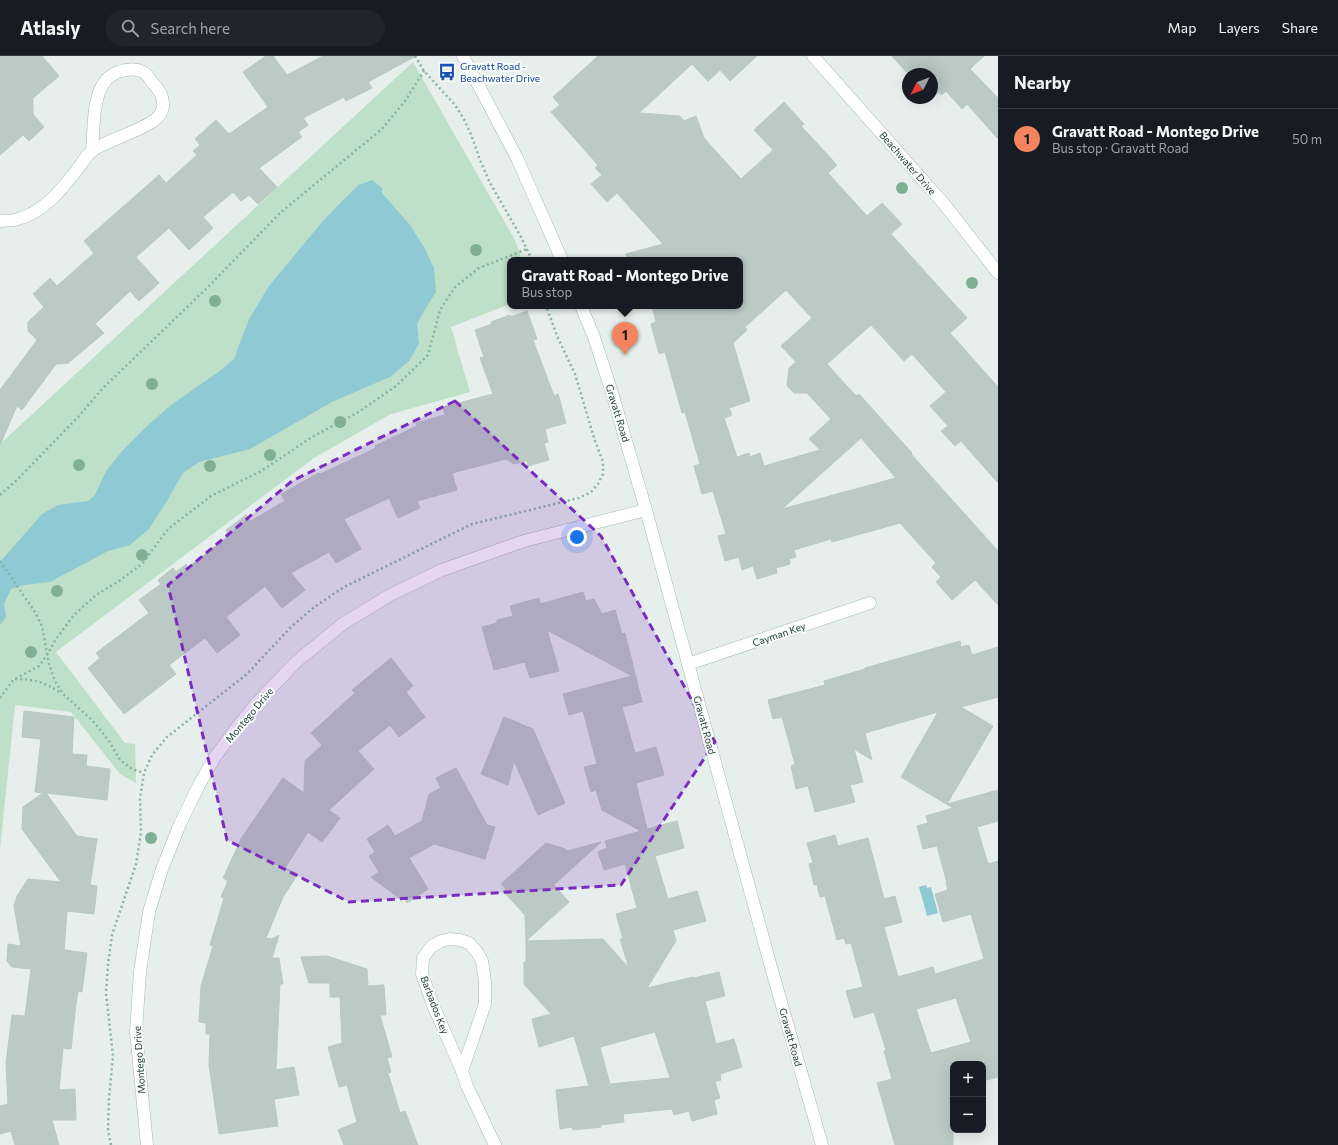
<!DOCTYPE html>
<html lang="en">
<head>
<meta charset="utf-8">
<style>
  body { margin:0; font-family:Commissioner,sans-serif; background:#20242c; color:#f1f3f6 }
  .controls { position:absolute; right:12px; bottom:12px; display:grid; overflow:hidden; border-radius:8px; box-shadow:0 4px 16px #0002 }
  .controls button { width:36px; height:36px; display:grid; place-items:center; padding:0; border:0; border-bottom:1px solid #363941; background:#171b24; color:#f1f3f6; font:20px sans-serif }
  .compass { position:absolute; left:902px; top:12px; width:36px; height:36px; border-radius:50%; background:#171b24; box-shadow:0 4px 16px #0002; rotate:228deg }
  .you { position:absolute; left:577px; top:481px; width:14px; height:14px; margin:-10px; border:3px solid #fff; border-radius:50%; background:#1a73e8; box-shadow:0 0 0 6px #1a73e833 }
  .badge { display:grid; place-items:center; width:26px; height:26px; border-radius:50%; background:#f4845f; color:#111; font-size:13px; font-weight:700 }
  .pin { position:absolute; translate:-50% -33px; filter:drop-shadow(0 1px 2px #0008) }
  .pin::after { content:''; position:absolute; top:21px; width:14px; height:12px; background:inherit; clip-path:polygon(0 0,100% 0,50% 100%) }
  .popup { position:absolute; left:507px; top:201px; width:236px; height:52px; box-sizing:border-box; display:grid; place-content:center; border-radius:8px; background:#171b24; filter:drop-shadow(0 1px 3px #0005); font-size:13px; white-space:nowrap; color:#9ea1a6 }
  .popup b { font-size:15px; color:#f1f3f6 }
  .popup::after { content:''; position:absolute; left:50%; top:100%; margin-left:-8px; border:8px solid transparent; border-top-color:#171b24 }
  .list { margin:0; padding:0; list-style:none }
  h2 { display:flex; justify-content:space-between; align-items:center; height:52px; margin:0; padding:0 16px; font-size:17px }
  h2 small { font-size:13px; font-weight:400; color:#9ea1a6 }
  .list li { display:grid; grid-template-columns:26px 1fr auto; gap:12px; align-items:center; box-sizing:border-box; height:60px; padding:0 16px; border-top:1px solid #363941 }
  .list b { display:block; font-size:15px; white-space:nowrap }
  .list p { margin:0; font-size:13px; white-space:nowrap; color:#9ea1a6 }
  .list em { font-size:13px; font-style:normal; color:#9ea1a6 }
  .icon { flex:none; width:22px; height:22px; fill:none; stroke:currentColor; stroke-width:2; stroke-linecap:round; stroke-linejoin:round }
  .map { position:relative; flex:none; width:998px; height:1089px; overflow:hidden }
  header { display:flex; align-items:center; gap:24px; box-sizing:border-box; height:56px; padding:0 20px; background:#171b24; border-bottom:1px solid #363941 }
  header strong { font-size:19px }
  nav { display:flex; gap:22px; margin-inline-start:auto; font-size:14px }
  .search { width:280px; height:36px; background:#20242c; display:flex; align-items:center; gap:10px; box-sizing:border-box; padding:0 14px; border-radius:22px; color:#9ea1a6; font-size:15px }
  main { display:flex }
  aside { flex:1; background:#171b24 }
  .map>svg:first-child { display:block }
</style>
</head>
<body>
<header>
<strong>Atlasly</strong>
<div class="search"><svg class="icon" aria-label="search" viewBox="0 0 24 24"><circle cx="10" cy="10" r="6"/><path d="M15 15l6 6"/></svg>Search here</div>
<nav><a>Map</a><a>Layers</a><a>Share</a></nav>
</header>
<main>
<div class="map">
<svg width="998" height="1089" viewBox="0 0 998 1089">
  <rect width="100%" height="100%" fill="#e6efeb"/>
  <path fill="#bfe0c8" d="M413 6 515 184 522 204H510V248L451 271 470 336 391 358 314 402 56 596 125 687 135 688 136 727 120 718 71 656 15 649 0 793V388Z"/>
  <g fill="#8ec9d4">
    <path d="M372 124 382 132V137L410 169 424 191 434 212 436 236 427 250 417 268 419 288 409 305 390 321 332 346 250 393 199 406 183 417 167 445 149 473 130 489 108 495 50 526 24 529 11 533 4 548 6 561 0 569V506L42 458 58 449 88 445 95 439 106 415 124 393 147 370 171 349 221 314 234 303 249 263 269 230 322 166 350 137 359 129Z"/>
    <path d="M926 829 927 832 931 831 938 857 927 860 919 831Z"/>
  </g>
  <g fill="#bbcac4" stroke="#b8c9c2" fill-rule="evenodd">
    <path d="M0 0H42L59 20 33 42V58L44 71 29 85 23 79 0 99Z"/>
    <path d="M266 0H273L287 19 323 0H416L368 26 372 32 346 45 344 41 303 62 308 69 298 76 302 81 259 112 277 131 258 148 249 139 241 145 233 136 203 161 213 172 189 194 169 172 136 201 159 227 139 245 130 235 95 268 104 277 68 307 56 308 22 354 17 350 0 389V334L37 284 28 275V266L44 251 33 238 50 222 57 230 94 197 84 185 159 119 166 127 197 99 193 95 200 89 195 83 216 64 229 78 268 51 243 16Z"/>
    <path d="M598 0H757L730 25 720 14 708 25 692 8 639 57 680 60 684 65 696 60 704 82 741 123 773 94 754 74 784 46 804 68 801 70 837 109 828 117 867 160 882 147 902 168 891 178 967 262 950 277 998 331V427L961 385 955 390 941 375 948 370 930 350 946 336 912 298 904 305 871 269 827 308 856 340 859 338 912 397 911 398 998 495V549L975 524 952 544 936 526 941 521 932 511 936 507 900 467 832 486 831 483 794 494 796 501 789 503 790 508 776 512 777 517 757 523 753 510 742 514 739 501 725 505 718 480 726 478 713 435 702 438 694 410 700 408 685 356 682 357 665 296 659 298 651 268 656 266 652 250H740V204H627L626 198 663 188 617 137 607 146 591 128 602 119 595 112 598 109 551 56 560 49 553 41ZM786 234 812 262 781 290 796 306 789 312 787 330 794 337H807L831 363 809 383 820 394 764 410 760 397 750 401 749 397 737 401 724 362 732 359 729 352 750 345 733 287 747 274 745 271ZM861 382 896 422 782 453 832 408Z"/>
    <path d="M892 0H984L970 13 998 42V83L967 48 962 53 946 35 941 39 939 36 932 42V18H908Z"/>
    <path d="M527 255 537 283 533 284 554 340 558 338 566 367 545 373 548 386 544 387 549 404 528 410 527 405 514 408 506 403 452 417 457 434 417 445 420 452 398 462 389 442 344 463 361 493 336 507 329 496 291 517 305 534 282 552 265 530 226 561 240 579 217 597 205 582 169 609 176 618 124 658 88 612 100 602 96 597 149 557 139 544 161 528 158 524 173 512 176 516 186 508 188 511 230 480 226 474 246 459 251 465 285 445 281 438 319 417 320 418 376 392 375 390 417 370 416 367 445 359 443 351 493 338 480 302 484 301 475 274 492 268 491 266 510 259V261Z"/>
    <path d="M583 536 586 545 594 543 602 558 615 554 622 578 625 577 642 646 622 651 635 697 656 691 664 719 636 727 647 773 677 765 684 792 655 800 668 843 697 835 706 865 673 874 676 885 647 932 693 921 694 922 719 916 725 940 705 945 716 988 734 983 742 1011 720 1018 721 1024 715 1026 720 1042 714 1044 717 1058 692 1065 689 1055 674 1059 672 1053 623 1058 624 1066 601 1069V1071L573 1074 572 1071 560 1073 556 1034 589 1030 574 980 539 991 532 963 551 958 524 928V906H526V885L603 883 629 912 620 883H623L616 858 637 852 625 808 604 814 598 796 607 792 605 785 641 775 602 754 596 734 591 736 584 711 597 708 583 655 569 659 563 638 632 620 547 574 559 615 530 622 525 606 494 614 482 571 497 567V564L513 560 510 550 539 542 540 548ZM655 976 670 1022 610 1028 600 991Z"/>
    <path d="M960 585 961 591 969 589 972 599 998 591V641L961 651 993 670 947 748 998 734V765L977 771 988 808 998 805V1021L983 1025V1008H953V1089H895L877 1027 892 1023 884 995 886 994 874 956 854 962 846 935 863 931 851 887 846 888 844 882 837 884 825 840 820 841 817 829H814L809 808 813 807 807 787 835 779 838 790 868 782 884 843 895 840 902 866 884 871 898 921 933 911 935 918 984 903 971 858 943 866 935 838 948 834 946 827H947L937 790 923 793 917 770 928 767 926 760 953 752 901 721 938 656 865 677 872 704 854 693 863 726 850 729 855 746 815 756 808 730 796 733 791 710 795 708 782 661 773 663 768 644 825 629 824 625 865 613V612ZM956 942 971 986 931 997 916 953Z"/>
    <path d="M391 602 413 630 406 636 425 661 399 681 390 669 358 695 374 713 329 754 340 762 322 786 308 776 285 812 298 818 283 841 266 882 272 883 279 879 272 902H279L283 928H280L276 1014 294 1011 299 1039 274 1043 278 1070 219 1078 209 1009 210 978H206V967L199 966 201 930 213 890 210 889 224 842 221 841 228 825 223 822 242 781 283 722 304 737 305 705 322 689 311 677 355 637 352 634Z"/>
    <path d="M24 655 74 661 72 698 87 699 86 710 110 713 107 744 46 737 77 780 97 783 90 829 97 830 94 858 67 855 64 894 87 897 82 936 78 935 76 948 71 993 63 992 59 1034 75 1033 76 1064H52L59 1089H15L11 1075 0 1078V1050L8 1048 6 1007 12 959 25 960 31 913 12 911 7 905 8 888 21 890 14 850 17 840 28 823 61 826 22 773 23 751 43 737 35 736 41 683 22 681Z"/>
    <path d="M504 661 533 673 565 747 538 759 514 705 508 729 481 718Z"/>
    <path d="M456 712 487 769 495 771 485 803 434 788 409 802 428 833 407 847 403 840 399 842 371 821 379 816 369 800 375 796 367 783 388 769 395 780 422 765 429 738 441 732 436 722Z"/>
    <path d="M601 786 556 827 553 828 569 846 526 885 525 859 503 835 506 833 501 828 546 787 565 793 567 795Z"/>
    <path d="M327 900 367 913 368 930 384 929 386 959H380L392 1001 387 1002 391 1016 388 1017 400 1057 405 1055 418 1089H344L338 1074 357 1066 347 1029 339 1031 328 991 342 987 340 941H330V927H309L301 901Z"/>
  </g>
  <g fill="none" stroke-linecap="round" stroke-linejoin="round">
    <g stroke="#a8b8b2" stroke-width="13">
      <g id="minor">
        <path d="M813 0 944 148 998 217"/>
        <path d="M0 165C6 164 13 165 18 163 44 156 60 135 76 115 81 109 86 99 93 94 112 82 139 76 156 63 160 60 162 55 163 50 164 40 159 33 152 26 150 24 149 21 147 19 139 11 128 13 118 16 114 18 109 20 106 24 92 40 94 75 92 95"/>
        <path d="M688 608 870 547"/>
        <path d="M450 883 460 884 469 887 477 896 482 905 485 925V948L462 1015 433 949 422 918 423 902 431 891 441 885Z"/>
        <path d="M462 1015 467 1030 495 1089"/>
        <path d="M147 1089 136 976 140 916 149 856 162 813 180 768 199 729 215 701 234 675 255 649 297 605 344 567 390 539 442 514 524 485 646 454"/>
      </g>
    </g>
    <g stroke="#a8b8b2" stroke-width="13">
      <g id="tertiary">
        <path d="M463 0 517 102 562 204"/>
        <path d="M581 250 594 281 613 340 646 454 771 911 822 1089"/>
      </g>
    </g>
    <g stroke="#86b3a5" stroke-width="2.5" stroke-dasharray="2 3" stroke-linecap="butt">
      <path d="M415 0 424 15 455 49 465 65 472 81 480 104 490 127 520 179 532 204"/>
      <path d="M0 439 18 423 79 360 102 333 207 232 281 156 382 73 405 45 424 15"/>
      <path d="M0 505 35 556 42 570 49 608 55 625 63 638 93 665 109 685 120 704 132 713 144 717"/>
      <path d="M15 623C34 623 44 626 61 637"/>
      <path d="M0 642 13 624 39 610 47 599 56 583 74 559 96 539 119 525 142 508 168 473 211 440 261 415 312 381 357 357 396 330 428 299 440 254 455 231 479 212 527 193"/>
      <path d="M111 1089 108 1074 109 1042 113 1000 106 937 108 908 112 879 136 808 141 777 140 743 144 717 152 699 167 681 247 618 290 572 313 552 344 531 472 468 579 442 591 436 598 428 603 418V406L595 385 575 318 558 282 546 250"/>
    </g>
    <use href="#minor" stroke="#fff" stroke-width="12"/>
    <use href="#tertiary" stroke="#fff" stroke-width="12"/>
  </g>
  <g fill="#80af93">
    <circle cx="902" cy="132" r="6"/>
    <circle cx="476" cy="194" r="6"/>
    <circle cx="972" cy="227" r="6"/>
    <circle cx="215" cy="245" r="6"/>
    <circle cx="152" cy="328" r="6"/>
    <circle cx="340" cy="366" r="6"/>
    <circle cx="270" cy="399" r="6"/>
    <circle cx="79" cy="409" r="6"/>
    <circle cx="210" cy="410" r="6"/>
    <circle cx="142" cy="499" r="6"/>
    <circle cx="57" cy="535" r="6"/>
    <circle cx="31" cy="596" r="6"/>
    <circle cx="151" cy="782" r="6"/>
  </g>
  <path fill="#7b2cbf" fill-opacity="0.2" stroke="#7b2cbf" stroke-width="3" stroke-dasharray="8 5" stroke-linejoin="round" d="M455 345 601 480 715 686 621 829 349 846 227 784 168 529 292 425Z"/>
  <defs>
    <g id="bus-bare" transform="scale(1.38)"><path d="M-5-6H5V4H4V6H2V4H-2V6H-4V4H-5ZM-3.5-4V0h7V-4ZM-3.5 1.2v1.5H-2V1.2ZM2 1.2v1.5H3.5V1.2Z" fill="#1a4fb4" stroke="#f7fbf9" stroke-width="2.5" paint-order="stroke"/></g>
  </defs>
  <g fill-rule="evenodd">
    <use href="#bus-bare" x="447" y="16"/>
  </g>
  <g text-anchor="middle" stroke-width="4" stroke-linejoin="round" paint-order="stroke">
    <g font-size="10" fill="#164399" stroke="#f7fbf9" text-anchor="start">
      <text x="460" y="14">Gravatt Road -<tspan x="460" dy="12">Beachwater Drive</tspan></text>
    </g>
    <g font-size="10" fill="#24423a" stroke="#f7fbf9">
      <text transform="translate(908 107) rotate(49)" y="4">Beachwater Drive</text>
      <text transform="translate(618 357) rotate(73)" y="4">Gravatt Road</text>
      <text transform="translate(779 578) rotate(-19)" y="4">Cayman Key</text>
      <text transform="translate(249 659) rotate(-50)" y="4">Montego Drive</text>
      <text transform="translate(705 669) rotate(75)" y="4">Gravatt Road</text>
      <text transform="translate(435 949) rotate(69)" y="4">Barbados Key</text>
      <text transform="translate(791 981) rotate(74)" y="4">Gravatt Road</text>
      <text transform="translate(139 1004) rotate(-94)" y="4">Montego Drive</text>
    </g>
  </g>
</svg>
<div class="controls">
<button>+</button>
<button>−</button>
</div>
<svg class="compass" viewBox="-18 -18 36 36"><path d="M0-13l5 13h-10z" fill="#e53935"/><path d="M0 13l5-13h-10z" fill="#9ea1a6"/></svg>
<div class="you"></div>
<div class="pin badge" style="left:625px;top:299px">1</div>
<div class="popup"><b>Gravatt Road - Montego Drive</b>Bus stop</div>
</div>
<aside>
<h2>Nearby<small></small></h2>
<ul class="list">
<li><span class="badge">1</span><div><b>Gravatt Road - Montego Drive</b><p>Bus stop · Gravatt Road</p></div><em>50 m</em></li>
</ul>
</aside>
</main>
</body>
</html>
